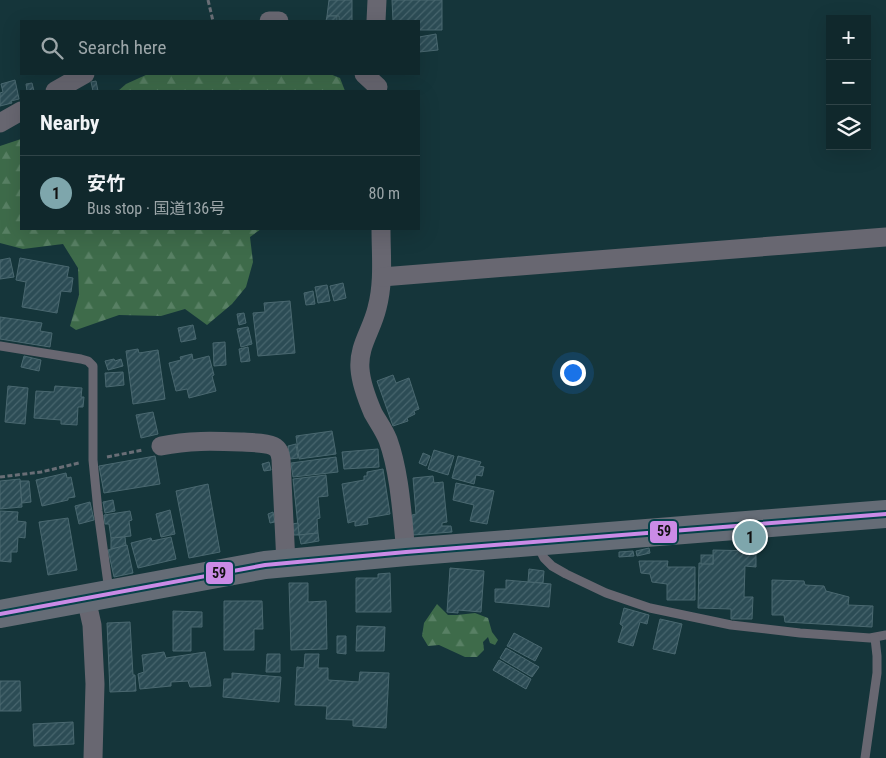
<!DOCTYPE html>
<html lang="en">
<head>
<meta charset="utf-8">
<style>
  body { margin:0; font-family:"Roboto Condensed","Noto Sans JP",sans-serif; background:#1e3438; color:#f1f3f6 }
  .controls { position:absolute; right:15px; top:15px; display:grid; overflow:hidden; border-radius:0px; box-shadow:0 5px 20px #0002 }
  .controls button { width:45px; height:45px; display:grid; place-items:center; padding:0; border:0; border-bottom:1px solid #304448; background:#10282c; color:#f1f3f6; font:25px sans-serif }
  .you { position:absolute; left:572px; top:372px; width:18px; height:18px; margin:-12px; border:4px solid #fff; border-radius:50%; background:#1a73e8; box-shadow:0 0 0 8px #1a73e833 }
  .badge { display:grid; place-items:center; width:32px; height:32px; border-radius:50%; background:#7ea6ac; color:#111; font-size:16px; font-weight:700 }
  .pin { position:absolute; translate:-50% -50%; border:2px solid #fff; box-shadow:0 1px 5px #0006 }
  .list { margin:0; padding:0; list-style:none }
  h2 { display:flex; justify-content:space-between; align-items:center; height:65px; margin:0; padding:0 20px; font-size:21px }
  h2 small { font-size:16px; font-weight:400; color:#9ca6a9 }
  .list li { display:grid; grid-template-columns:32px 1fr auto; gap:15px; align-items:center; box-sizing:border-box; height:75px; padding:0 20px; border-top:1px solid #304448 }
  .list b { display:block; font-size:19px; white-space:nowrap }
  .list p { margin:0; font-size:16px; white-space:nowrap; color:#9ca6a9 }
  .list em { font-size:16px; font-style:normal; color:#9ca6a9 }
  .icon { flex:none; width:28px; height:28px; fill:none; stroke:currentColor; stroke-width:2; stroke-linecap:round; stroke-linejoin:round }
  .map { position:relative; flex:none; width:886px; height:758px; overflow:hidden }
  .search { position:absolute; background:#10282c; box-shadow:0 5px 20px #0002; left:20px; top:20px; width:400px; height:55px; display:flex; align-items:center; gap:12px; box-sizing:border-box; padding:0 18px; border-radius:0px; color:#9ca6a9; font-size:19px }
  .panel { position:absolute; background:#10282c; box-shadow:0 5px 20px #0002; left:20px; top:90px; width:400px; height:140px; border-radius:0px }
  .map>svg:first-child { display:block }
</style>
</head>
<body>
<div class="map">
<svg width="886" height="758" viewBox="0 0 886 758">
  <defs>
    <pattern id="forest-firs" width="22" height="20" patternUnits="userSpaceOnUse" patternTransform="scale(1.25)"><rect width="22" height="20" fill="#3e6b4a"/><path d="M5 1l3.5 6h-7zM16 11l3.5 6h-7z" fill="#588064"/></pattern>
    <pattern id="building-hatch" width="6" height="6" patternUnits="userSpaceOnUse" patternTransform="scale(1.25)"><rect width="6" height="6" fill="#2c4c55"/><path d="M-1 1l2-2M0 6l6-6M5 7l2-2" fill="none" stroke="#48666e"/></pattern>
  </defs>
  <rect width="100%" height="100%" fill="#15353a"/>
  <g fill="url(#forest-firs)">
    <path d="M148 74H330L340 78 345 91H118L126 84Z"/>
    <path d="M21 139V229H261L250 237 253 262 246 287 232 304 207 325 185 309 161 316 119 315 76 330 70 326 79 295 78 268 63 244 23 249 0 243V146Z"/>
    <path d="M437 604 448 615H457L475 613 488 618 492 632 498 640 495 645 490 643 488 637 483 642 484 650 477 657H465L439 645 428 646 422 636 424 623Z"/>
  </g>
  <g fill="url(#building-hatch)" stroke="#4a6870">
    <path d="M329 0H352V21H339V16H327Z"/>
    <path d="M392 0H442V30H419V21H393Z"/>
    <path d="M327 16H337V21H326Z"/>
    <path d="M436 34 438 50 419 52V37Z"/>
    <path d="M15 80 19 99 11 101 12 103 0 106V93L3 92 1 84Z"/>
    <path d="M96 81 98 91H93L91 82Z"/>
    <path d="M32 83 34 91H27L26 84Z"/>
    <path d="M10 258 14 277 0 279V260Z"/>
    <path d="M20 258 69 267 67 277 73 278 71 292 61 291 57 313 22 307 26 282 16 280Z"/>
    <path d="M343 283 346 298 334 301 330 286Z"/>
    <path d="M327 285 330 301 318 303 315 287Z"/>
    <path d="M313 291 315 304 306 305 304 293Z"/>
    <path d="M290 301 295 353 258 356 253 313 265 312 264 303Z"/>
    <path d="M244 313 246 323 239 325 237 314Z"/>
    <path d="M0 317 42 323 40 331 52 333 50 347 0 339Z"/>
    <path d="M193 325 196 339 181 342 178 328Z"/>
    <path d="M248 327 252 344 241 347 237 329Z"/>
    <path d="M225 342 226 365 214 366 213 343Z"/>
    <path d="M248 347 250 361 241 362 239 349Z"/>
    <path d="M138 349 139 353 158 350 165 399 133 404 126 351Z"/>
    <path d="M192 354 193 360 209 356 214 375 212 376 216 391 189 398 187 389 176 391 169 363 181 360 180 357Z"/>
    <path d="M24 356 41 360 39 371 21 367Z"/>
    <path d="M114 359 115 361 121 359 123 366 108 370 105 361Z"/>
    <path d="M123 372 124 385 106 387 105 373Z"/>
    <path d="M393 375 396 383 409 378 419 409 414 411 415 414 407 418 408 421 393 426 377 381Z"/>
    <path d="M8 386 28 388 25 424 5 422Z"/>
    <path d="M55 386 82 388 81 397H84L83 407H78L77 425 61 424V420L34 418 36 391 54 392Z"/>
    <path d="M153 412 158 434 141 438 136 415Z"/>
    <path d="M332 431 336 454 299 459 296 436Z"/>
    <path d="M296 444 298 458 290 459 288 446Z"/>
    <path d="M378 449 379 467 344 469 342 452Z"/>
    <path d="M434 450 454 456 448 475 428 469Z"/>
    <path d="M423 453 430 456 426 466 419 463Z"/>
    <path d="M155 456 160 484 104 493 99 466Z"/>
    <path d="M458 456 481 462 479 466 484 467 482 476 476 475 474 484 452 478Z"/>
    <path d="M336 457 338 472 293 477 291 463Z"/>
    <path d="M269 462 271 470 264 471 262 464Z"/>
    <path d="M383 469 390 514 367 518 368 524 355 526V521L348 523 342 484 364 480V476H367V472Z"/>
    <path d="M66 473 67 478 71 477 75 497 68 498V500L42 506 36 480Z"/>
    <path d="M326 475 328 496 318 497 320 518 317 519 318 533 299 535 293 479Z"/>
    <path d="M433 476 434 483 443 482 447 522 442 523V526H451L452 532 413 535 412 515 416 514 413 478Z"/>
    <path d="M20 479 22 507 0 509V481Z"/>
    <path d="M20 481H29L31 502 22 503Z"/>
    <path d="M456 483 494 491 487 524 470 521 474 505 453 500Z"/>
    <path d="M208 484 220 552 189 558 176 491Z"/>
    <path d="M113 500 115 511 105 513 103 502Z"/>
    <path d="M90 502 94 520 79 524 75 506Z"/>
    <path d="M170 510 175 534 161 537 156 514Z"/>
    <path d="M0 511 18 512 17 521 26 522 25 538 18 537 17 552H11V562L0 561Z"/>
    <path d="M130 511 132 520 129 521 131 536 111 538 109 524H105L104 515Z"/>
    <path d="M273 512 275 522 270 523 268 514Z"/>
    <path d="M68 518 77 570 48 575 39 522Z"/>
    <path d="M298 523 299 535H294L292 524Z"/>
    <path d="M318 533 319 541 301 544 299 535Z"/>
    <path d="M125 537 126 546 111 549V538Z"/>
    <path d="M171 537 176 559 138 568 131 543 151 538 152 541Z"/>
    <path d="M127 545 133 573 114 577 108 550Z"/>
    <path d="M649 548 650 553 637 556 636 551Z"/>
    <path d="M713 550 756 551V567L745 566 744 597H753L752 619H731V609L698 608 699 563 713 564Z"/>
    <path d="M633 551 634 556 619 557V552Z"/>
    <rect x="701" y="555" width="12" height="9"/>
    <path d="M639 561H668L667 567H695V600H667V584L652 582 650 574 641 573Z"/>
    <path d="M450 568 484 571 481 612 458 610V613L447 612Z"/>
    <path d="M529 569 544 571 543 583 528 582Z"/>
    <path d="M390 573 391 612H356V578H378V574Z"/>
    <path d="M506 580 551 584 549 607 495 602V589H506Z"/>
    <path d="M772 580 804 581 805 585 824 586 826 591 849 597 848 605 873 606 872 627 785 622 784 615H772Z"/>
    <path d="M289 583H308V602L326 601 327 649 291 650Z"/>
    <path d="M224 601H262L263 629H254V650H224Z"/>
    <path d="M624 608 649 615 647 624 640 622 633 646 618 642 623 626 620 624Z"/>
    <path d="M173 611 202 612V627H191V651H173Z"/>
    <path d="M660 619 682 624 675 654 653 649Z"/>
    <path d="M130 622 133 675H135L136 691 110 692 107 623Z"/>
    <path d="M357 626 385 627 384 651H356Z"/>
    <path d="M514 633 542 648 535 661 507 646Z"/>
    <path d="M337 636H346V654L337 653Z"/>
    <path d="M506 648 539 667 532 677 500 658Z"/>
    <path d="M164 652 166 658 205 652 211 686 190 687 188 681 171 682V686L140 689 138 674 144 672 142 655Z"/>
    <path d="M267 654H280V672H266Z"/>
    <path d="M305 654H319L318 668H328V680L359 682 360 672 389 673 386 728 353 726V720L326 719 327 706 295 705 297 667 304 668Z"/>
    <path d="M499 660 531 679 526 689 493 670Z"/>
    <path d="M232 673 281 677 279 702 223 697 224 679H232Z"/>
    <path d="M0 681H20L21 711H0Z"/>
    <path d="M73 722 74 744 34 746 33 724Z"/>
  </g>
  <g fill="none" stroke-linecap="round" stroke-linejoin="round">
    <g stroke="#696e76" stroke-width="3" stroke-dasharray="5 2.5" stroke-linecap="butt">
      <path d="M208 0 213 21"/>
      <path d="M107 457 143 450"/>
      <path d="M0 477 41 472 79 463"/>
    </g>
    <g stroke="#686771" stroke-width="9">
      <path d="M0 346 81 359 88 361 93 366V460L98 511 109 591"/>
      <path d="M537 544 544 558 552 566 566 574 606 593 650 608 731 625 800 633 870 638 886 635"/>
      <path d="M865 758 877 673V656L875 638"/>
    </g>
    <g stroke="#686771" stroke-width="19">
      <path d="M269 21H279"/>
      <path d="M376 21 377 0"/>
      <path d="M364 74 378 87"/>
      <path d="M55 91 85 74"/>
      <path d="M0 123 21 111"/>
      <path d="M381 229C381 255 384 282 377 308 372 330 358 346 360 369 361 384 367 399 373 413 378 422 384 430 388 440 400 473 402 516 406 552"/>
      <path d="M382 277 886 237"/>
      <path d="M161 446C189 440 214 441 243 442 252 443 265 442 273 446 279 449 280 453 281 459L286 564"/>
      <path d="M86 598 92 625 95 684 93 758"/>
    </g>
    <path stroke="#656c76" stroke-width="28" d="M0 614 265 565 406 552 886 514"/>
    <g stroke="#064149" stroke-width="8">
      <path id="bus-1" d="M0 614 265 565 406 552 886 514"/>
    </g>
    <use href="#bus-1" stroke="#ca8be6" stroke-width="4"/>
  </g>
  <g stroke="#064149" stroke-width="2">
    <rect x="649" y="520" width="29" height="24" rx="5" fill="#ca8be6"/>
    <rect x="205" y="561" width="29" height="24" rx="5" fill="#ca8be6"/>
  </g>
  <g font-size="14" text-anchor="middle" font-weight="bold" fill="#111">
    <text x="664" y="536">59</text>
    <text x="219" y="578">59</text>
  </g>
</svg>
<div class="controls">
<button>+</button>
<button>−</button>
<button><svg class="icon" aria-label="layers" viewBox="0 0 24 24"><path d="M12 4l9 5-9 5-9-5zM3 14l9 5 9-5"/></svg></button>
</div>
<div class="you"></div>
<div class="pin badge" style="left:750px;top:537px">1</div>
<div class="search"><svg class="icon" aria-label="search" viewBox="0 0 24 24"><circle cx="10" cy="10" r="6"/><path d="M15 15l6 6"/></svg>Search here</div>
<section class="panel">
<h2>Nearby<small></small></h2>
<ul class="list">
<li><span class="badge">1</span><div><b>安竹</b><p>Bus stop · 国道136号</p></div><em>80 m</em></li>
</ul>
</section>
</div>
</body>
</html>
